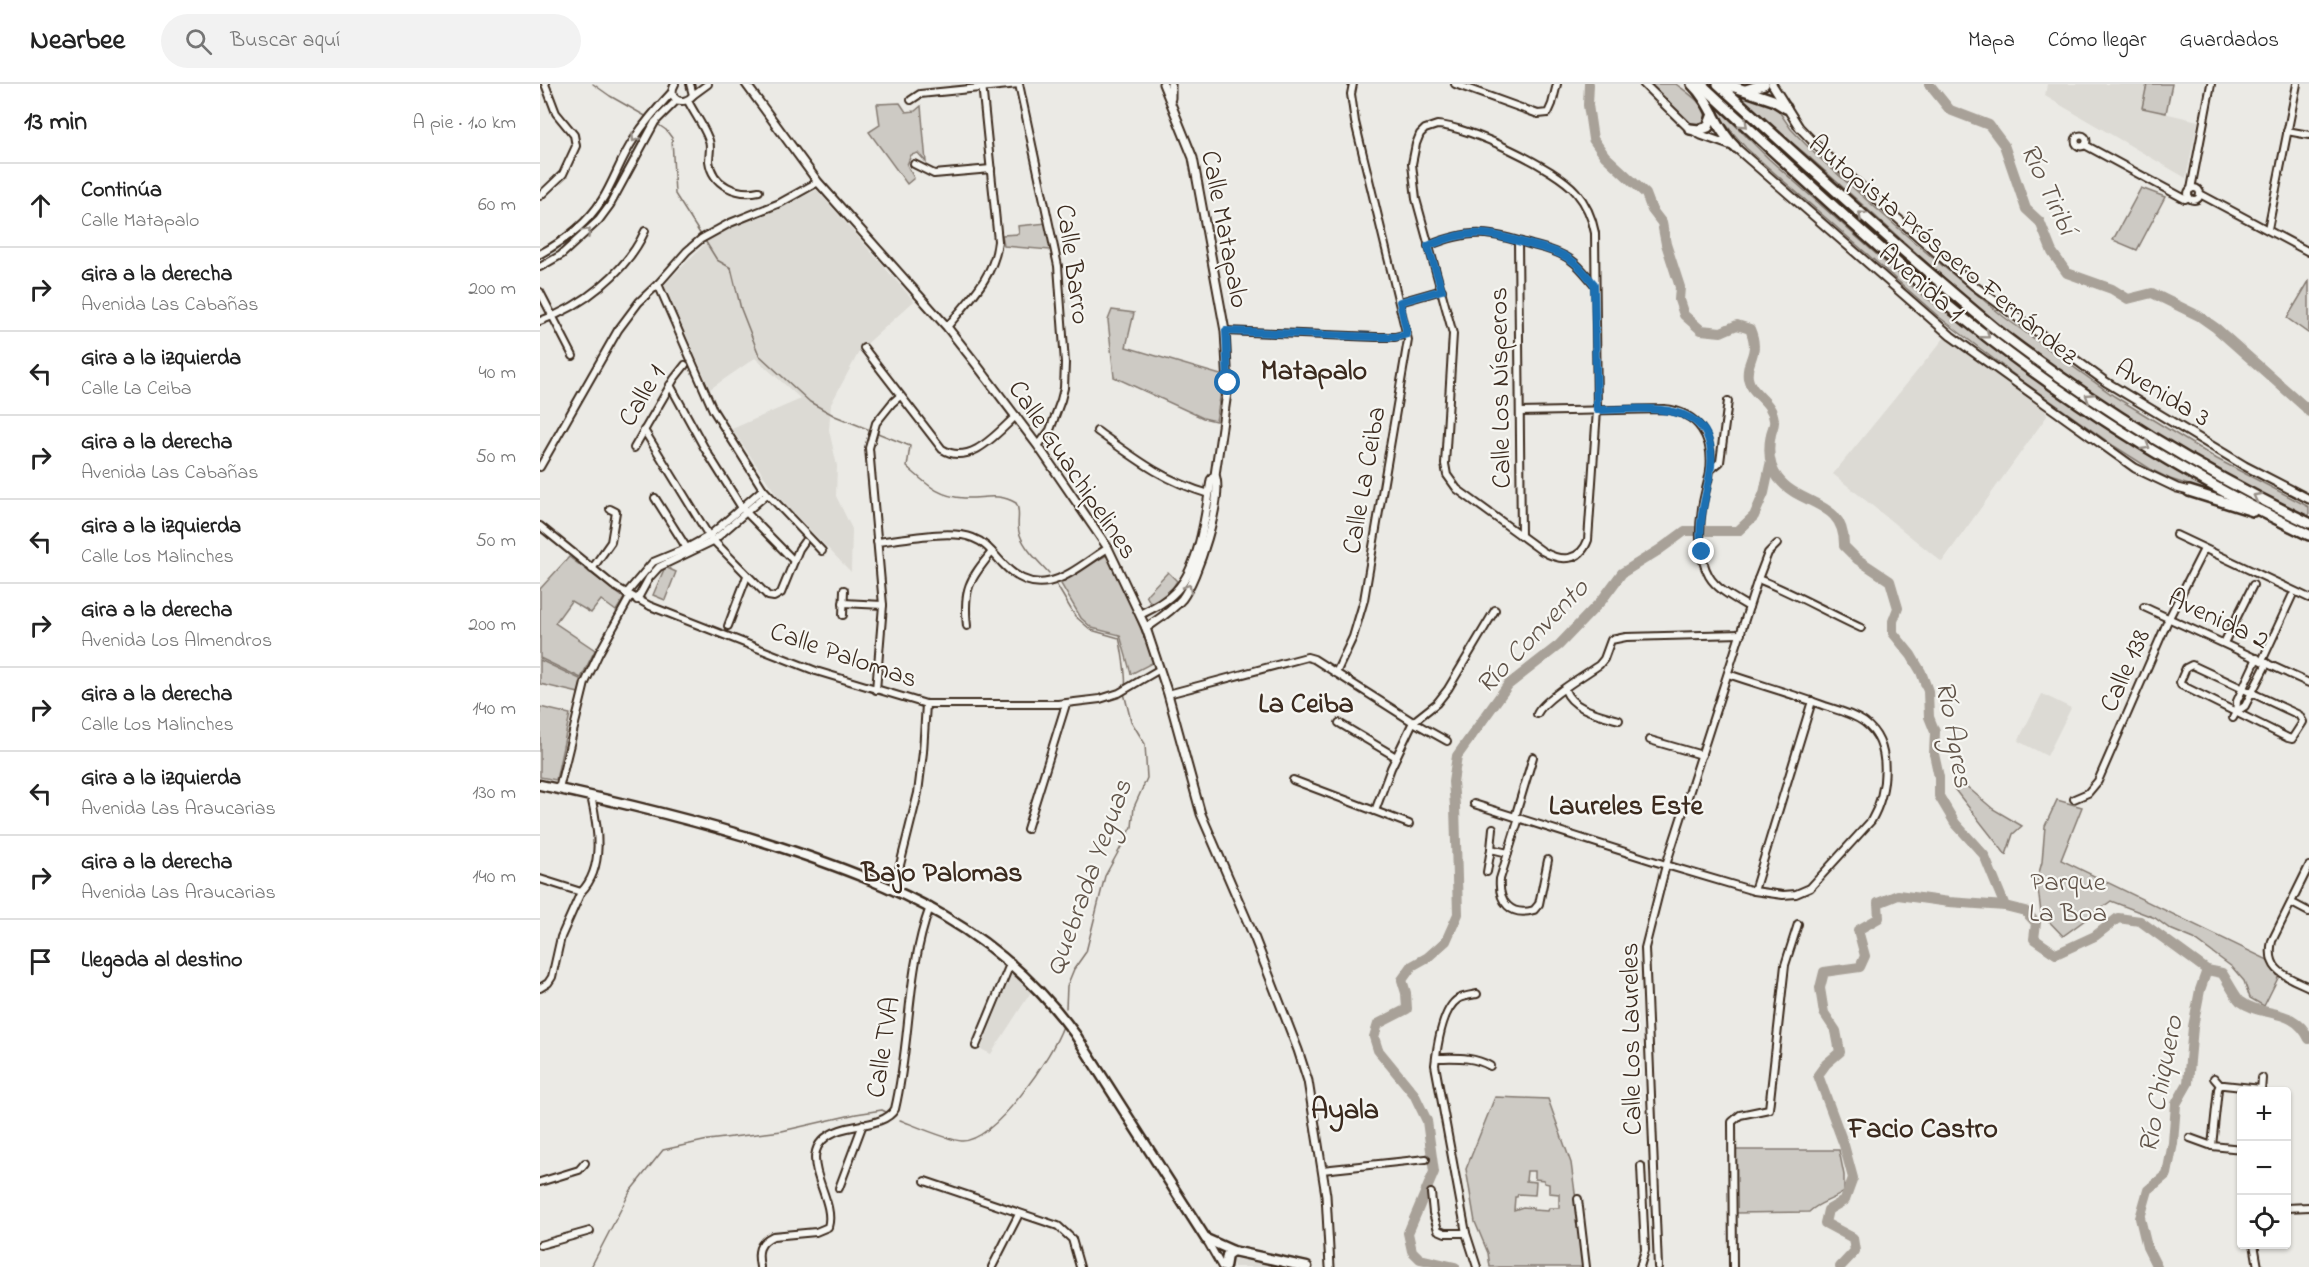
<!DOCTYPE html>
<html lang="es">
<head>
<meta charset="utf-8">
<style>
  body { margin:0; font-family:"Indie Flower",sans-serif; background:#f2f2f2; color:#222 }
  .controls { position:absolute; right:18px; bottom:18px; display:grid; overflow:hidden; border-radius:6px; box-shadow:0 2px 4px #0004 }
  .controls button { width:54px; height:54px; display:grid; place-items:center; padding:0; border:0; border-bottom:2px solid #e0e0e0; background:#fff; color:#222; font:30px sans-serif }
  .stop { position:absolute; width:18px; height:18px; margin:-14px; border:4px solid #1f6fb2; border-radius:50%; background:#fff }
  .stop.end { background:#1f6fb2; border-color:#fff; box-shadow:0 2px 6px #0008 }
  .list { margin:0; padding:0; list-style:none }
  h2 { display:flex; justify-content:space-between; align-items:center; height:78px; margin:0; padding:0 24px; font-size:26px }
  h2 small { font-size:20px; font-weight:400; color:#767676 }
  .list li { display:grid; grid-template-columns:39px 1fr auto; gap:18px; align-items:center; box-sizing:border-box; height:84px; padding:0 24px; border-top:2px solid #e0e0e0 }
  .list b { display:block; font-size:22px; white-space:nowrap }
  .list p { margin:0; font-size:20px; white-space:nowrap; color:#767676 }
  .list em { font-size:20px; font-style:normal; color:#767676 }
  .icon { flex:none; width:33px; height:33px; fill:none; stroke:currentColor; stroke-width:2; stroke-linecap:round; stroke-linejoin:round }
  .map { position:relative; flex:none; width:1769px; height:1183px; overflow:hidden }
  header { display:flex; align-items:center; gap:36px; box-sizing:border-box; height:84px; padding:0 30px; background:#fff; border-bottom:2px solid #e0e0e0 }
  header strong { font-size:28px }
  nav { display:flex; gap:33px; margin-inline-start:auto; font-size:21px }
  .search { width:420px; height:54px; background:#f2f2f2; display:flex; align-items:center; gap:15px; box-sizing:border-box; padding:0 21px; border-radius:33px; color:#767676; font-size:22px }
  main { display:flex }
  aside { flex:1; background:#fff }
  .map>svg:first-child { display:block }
</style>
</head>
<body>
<header>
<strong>Nearbee</strong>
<div class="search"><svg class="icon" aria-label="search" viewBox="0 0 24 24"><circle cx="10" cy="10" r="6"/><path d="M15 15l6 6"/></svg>Buscar aquí</div>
<nav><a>Mapa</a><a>Cómo llegar</a><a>Guardados</a></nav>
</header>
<main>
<aside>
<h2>13 min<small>A pie · 1.0 km</small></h2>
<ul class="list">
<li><svg class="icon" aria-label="ahead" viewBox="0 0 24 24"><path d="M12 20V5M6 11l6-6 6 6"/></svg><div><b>Continúa</b><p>Calle Matapalo</p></div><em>60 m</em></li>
<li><svg class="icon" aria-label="right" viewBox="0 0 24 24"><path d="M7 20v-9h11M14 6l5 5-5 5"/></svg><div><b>Gira a la derecha</b><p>Avenida Las Cabañas</p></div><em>200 m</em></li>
<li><svg class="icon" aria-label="left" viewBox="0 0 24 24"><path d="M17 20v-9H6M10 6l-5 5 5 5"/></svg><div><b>Gira a la izquierda</b><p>Calle La Ceiba</p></div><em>40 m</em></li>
<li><svg class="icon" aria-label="right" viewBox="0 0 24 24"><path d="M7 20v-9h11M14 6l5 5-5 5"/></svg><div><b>Gira a la derecha</b><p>Avenida Las Cabañas</p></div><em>50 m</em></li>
<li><svg class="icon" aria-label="left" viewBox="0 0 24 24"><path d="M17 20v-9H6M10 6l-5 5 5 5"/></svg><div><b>Gira a la izquierda</b><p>Calle Los Malinches</p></div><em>50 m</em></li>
<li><svg class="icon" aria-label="right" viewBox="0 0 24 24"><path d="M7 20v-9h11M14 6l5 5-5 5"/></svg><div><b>Gira a la derecha</b><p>Avenida Los Almendros</p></div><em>200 m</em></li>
<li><svg class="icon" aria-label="right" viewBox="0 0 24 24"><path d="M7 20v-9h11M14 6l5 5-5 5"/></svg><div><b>Gira a la derecha</b><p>Calle Los Malinches</p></div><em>140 m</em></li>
<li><svg class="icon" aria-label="left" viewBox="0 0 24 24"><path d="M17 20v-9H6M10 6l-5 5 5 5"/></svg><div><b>Gira a la izquierda</b><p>Avenida Las Araucarias</p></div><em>130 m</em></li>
<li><svg class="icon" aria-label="right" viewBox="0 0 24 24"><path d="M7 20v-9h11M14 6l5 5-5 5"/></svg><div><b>Gira a la derecha</b><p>Avenida Las Araucarias</p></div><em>140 m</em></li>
<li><svg class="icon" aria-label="arrive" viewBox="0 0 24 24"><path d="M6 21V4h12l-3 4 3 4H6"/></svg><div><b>Llegada al destino</b></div></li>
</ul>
</aside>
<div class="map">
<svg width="1769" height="1183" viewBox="0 0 1769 1183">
  <rect width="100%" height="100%" fill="#ebeae5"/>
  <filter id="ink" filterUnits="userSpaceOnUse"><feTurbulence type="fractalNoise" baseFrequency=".0167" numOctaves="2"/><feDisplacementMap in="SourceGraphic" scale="12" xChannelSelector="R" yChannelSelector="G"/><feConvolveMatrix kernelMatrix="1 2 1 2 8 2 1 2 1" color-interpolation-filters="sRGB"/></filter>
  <g filter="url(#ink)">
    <g fill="#dcdad4">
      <path d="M1507 0H1607L1603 24 1658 37 1646 94 1505 12Z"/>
      <path d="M277 106 374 217 320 266 291 320 289 346 297 382 296 412 312 445 311 488 238 413 192 345 261 315 215 274 170 305 124 201 170 155 193 142 223 132Z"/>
      <path d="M1405 253 1505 325 1507 332 1402 478 1293 390Z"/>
      <path d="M1502 610 1531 624 1507 672 1478 657Z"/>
      <path d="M472 889 491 908 451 970 441 965Z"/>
      <path d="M691 1174 742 1183H694Z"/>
    </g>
    <g fill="#cdcac4" stroke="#847a71" stroke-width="1.5" fill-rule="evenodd">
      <path d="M1109 0H1136C1147 9 1171 22 1164 39L1155 42 1149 39 1116 11Z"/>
      <path d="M1607 0H1632L1626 29 1602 24Z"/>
      <path d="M1200 10 1236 23 1251 45 1275 70 1374 158 1464 233 1574 312 1677 375 1769 423V435L1710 407 1594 338 1469 252 1268 72 1203 18Z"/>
      <path d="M360 19 366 28 375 27 381 22 386 78 378 69 371 71 367 81 374 94 367 100 329 48 340 41 337 20Z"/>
      <path d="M1176 22 1229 75 1380 209 1521 312 1607 370 1677 410 1630 395 1612 386 1574 362 1481 296 1399 233 1206 64 1182 36Z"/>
      <path d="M1601 104 1625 113 1597 166 1573 156Z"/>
      <path d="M507 139 510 166 464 162 462 151 479 150 478 142Z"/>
      <path d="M1769 197V248L1768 249 1747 234Z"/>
      <path d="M572 226 594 229 586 263 684 292 676 337 663 334 574 293 568 236Z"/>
      <path d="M567 471 580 493 614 578 591 590 580 551 552 544 541 534 521 500 531 491Z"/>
      <path d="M29 473 84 514 76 527 61 516 51 529 31 517 15 539 55 566 41 594 0 574V505Z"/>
      <path d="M125 483 136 488 125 516 113 511Z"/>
      <path d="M628 488 637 497 627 512 612 522 606 511Z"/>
      <path d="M0 576 42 596 39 609 0 600Z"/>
      <path d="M0 623 30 630 16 696 0 693Z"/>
      <path d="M1418 695 1453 725 1482 742 1473 750 1466 771 1412 702Z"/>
      <path d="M1517 716 1542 723 1521 776 1728 876 1734 882 1738 894 1724 922 1710 914 1704 897 1692 883 1654 855 1630 845 1615 834 1571 817 1523 852 1501 829 1497 796 1502 778 1505 742Z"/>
      <path d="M955 1013 1008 1015 1031 1079 1045 1183H950L948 1169 935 1138 926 1085ZM987 1087H995V1095L1004 1096V1099L1009 1100V1109L1019 1110V1124H1009L1008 1127 993 1126V1124L983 1123 974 1126 975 1113H977L978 1110 995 1111 996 1098 986 1097Z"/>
      <path d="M1195 1066H1299L1304 1091V1108C1291 1117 1279 1118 1269 1128L1196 1129Z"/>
    </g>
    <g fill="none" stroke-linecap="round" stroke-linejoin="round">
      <g stroke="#7c7167" stroke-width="1.5">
        <path d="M53 0 70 12 107 33"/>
        <path d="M116 39 126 46 132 54 135 110 161 151"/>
        <path d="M164 155 177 176 191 184 201 225 219 271 270 318 295 332 330 346"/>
        <path d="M335 348 370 362 367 383C385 398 397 413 424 414 443 415 458 408 476 419 482 429 475 440 480 451 485 465 499 478 509 489"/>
        <path d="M516 500 535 532 551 546 579 554C581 560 587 596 585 601"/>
        <path d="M526 924 527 902 534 885 546 868 565 792 592 743 594 723 607 694 605 660 591 637 584 609"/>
        <path d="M360 1036C373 1041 410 1057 422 1057 456 1057 513 971 523 942"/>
        <path d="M51 1183 91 1106 123 1066 168 1056 242 1047 316 1030 342 1026 346 1028"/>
      </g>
      <g stroke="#a8a198" stroke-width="10">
        <path d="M1049 0 1048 21 1053 55 1065 72 1106 110 1112 126 1122 139 1126 160 1140 203 1139 216 1144 231 1161 246 1181 248 1197 241 1210 245C1221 271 1205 276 1208 294 1211 311 1232 316 1234 336 1235 340 1232 346 1231 350 1228 365 1228 381 1238 394 1260 423 1305 415 1304 462L1317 475 1350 497 1358 524 1353 537V549L1371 571 1381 588 1388 607 1389 633 1395 648 1394 670 1399 693V712L1415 739 1444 771 1465 822 1485 827 1496 839 1494 855 1516 870 1555 852 1578 834 1600 837 1667 886 1682 889C1687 896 1695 912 1700 917 1722 934 1754 922 1769 955"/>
        <path d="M1389 0 1410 26 1449 41 1464 61 1486 125 1500 138 1512 168 1527 189 1572 205 1588 215 1612 209 1659 232 1676 244 1765 323 1769 328"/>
        <path d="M915 1183 880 1175 872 1167 868 1149 894 1088 887 1037 874 1010 838 966 834 953 838 940 867 925 866 909 862 896 872 882 888 873 906 857 918 830 915 722 913 698 917 672 968 601 1019 561 1062 516 1082 489 1119 466 1145 447H1198L1214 432 1224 409 1230 381"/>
        <path d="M1300 1183 1315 1167 1313 1154 1285 1139 1288 1126 1305 1116 1313 1094 1304 1061 1278 991 1286 980 1300 968 1296 947 1284 929 1280 904 1284 888 1320 883 1325 872 1318 846 1339 834 1338 819 1358 811 1409 818 1465 822"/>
        <path d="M1617 1183 1607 1163 1600 1134 1608 1106 1627 1090 1633 1059 1636 1020 1648 999 1653 943 1660 906 1667 886"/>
      </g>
      <g stroke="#3b2a1e" stroke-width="10">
        <g id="minor">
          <path d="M135 0C126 14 143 24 153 11L150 0"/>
          <path d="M479 0 518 182 525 279 524 304 521 316 510 346 498 362"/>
          <path d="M915 0 998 30 1008 29 1012 20 1017 0"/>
          <path d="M153 11 168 0"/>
          <path d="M371 16 380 10 479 0"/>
          <path d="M148 17C154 29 163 41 168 54 172 61 169 70 169 77 172 101 197 112 219 107"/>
          <path d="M897 41C928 42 1016 84 1036 108 1047 121 1052 133 1055 149L1057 326 1048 456C1040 478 1021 478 1002 467L917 405 907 391 905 380 913 250 876 115 872 80 876 60 880 50 885 45Z"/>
          <path d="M1747 47 1769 51"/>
          <circle cx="1541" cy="57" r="5.5"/>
          <path d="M1545 61 1645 115 1649 113"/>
          <path d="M374 80 394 90 451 85"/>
          <circle cx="1654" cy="110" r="6"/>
          <path d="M1651 105 1671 0"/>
          <path d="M1660 110 1769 168"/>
          <path d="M0 112 23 90 36 62 34 51 16 29 5 0"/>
          <path d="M1728 145 1757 0"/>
          <path d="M978 157 981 452"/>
          <path d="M888 162C932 144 949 148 992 161 1005 164 1020 168 1031 176 1040 182 1047 192 1054 200"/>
          <path d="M0 170C24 157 47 140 62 116 74 97 81 74 94 55 105 38 118 23 132 8"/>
          <path d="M0 183 21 171 59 136 70 121 115 38 137 16"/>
          <path d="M118 200 173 326 223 405 282 467"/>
          <path d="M0 208 33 272"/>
          <path d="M860 218 902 206"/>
          <path d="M0 237C42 223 87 187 105 147"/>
          <path d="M407 243C428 217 455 192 458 157L442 0"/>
          <path d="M685 247 836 253H855L867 250"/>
          <path d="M324 264 402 365C430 383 457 349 476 332"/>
          <path d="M130 301 165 365 202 424 254 477"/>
          <path d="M980 328 1124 325C1159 328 1174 355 1170 387 1168 399 1164 411 1162 424 1159 444 1158 473 1169 492 1177 506 1196 515 1209 523"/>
          <path d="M104 346 169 452 228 512 234 513 241 509 259 465 264 458"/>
          <path d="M557 347C596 375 622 396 669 410"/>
          <path d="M94 364 134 295 145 281"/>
          <path d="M0 383 78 246 99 218 118 200 147 167 161 155 190 139 240 119 278 98"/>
          <path d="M1170 386 1180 378 1188 317"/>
          <path d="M115 414 148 466"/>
          <path d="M0 442 74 502 110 522 276 587 386 620H518L560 615 579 609 620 585"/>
          <path d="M1636 451 1769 514"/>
          <path d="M337 458C362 455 411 445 433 454 447 459 454 471 464 481 501 520 533 486 568 464"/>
          <path d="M52 485 71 458 76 428 70 425"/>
          <path d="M1218 495C1254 509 1286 528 1321 544"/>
          <path d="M86 510 113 478 147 464 169 452 223 405"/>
          <path d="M97 516 109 494 119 483 173 457 227 410"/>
          <path d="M303 519 343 521"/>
          <path d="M1604 523 1769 599"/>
          <path d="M303 531 304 506"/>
          <path d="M188 542 207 492"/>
          <path d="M427 542C423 505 429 496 452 468"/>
          <path d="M1684 559 1713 501"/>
          <path d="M1722 577 1752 512"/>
          <path d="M1652 581 1759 631 1763 638 1752 655 1748 654 1641 601 1640 598 1646 584Z"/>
          <path d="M796 589 873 638 907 657"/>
          <path d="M336 606 343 521 329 364 336 339 352 319 360 312"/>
          <path d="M1025 606C1033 626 1060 630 1079 636"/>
          <path d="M628 610 767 573 774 575 796 589 813 553 824 516 868 256 815 38 811 10 813 0"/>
          <path d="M1696 628 1705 622 1727 579"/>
          <path d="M997 630C1004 615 1043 592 1059 581L1064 575 1071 556 1086 553 1201 550"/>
          <path d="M1693 634 1696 628 1697 617 1717 574"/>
          <path d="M799 639 856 673"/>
          <path d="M1110 656 1162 671"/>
          <path d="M753 696 869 740"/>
          <path d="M19 705 45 599 59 569 90 513"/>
          <path d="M1534 715 1548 709 1558 697 1629 534 1664 465"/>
          <path d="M934 720 1126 781 1214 807 1243 811 1256 810 1270 804 1331 737C1347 709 1354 660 1324 638 1313 630 1298 626 1285 622 1253 610 1220 601 1188 590"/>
          <path d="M835 727 851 684 873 638 897 619 908 605 955 526"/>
          <path d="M975 733 993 673"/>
          <path d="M979 734 960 795C958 818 971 833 994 826L999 820 1008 776"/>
          <path d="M953 744 951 765 968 769"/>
          <path d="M487 745 526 620"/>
          <path d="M1769 782 1732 857C1725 887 1746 892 1769 903"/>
          <path d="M947 788 951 765"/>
          <path d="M0 795 41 808"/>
          <path d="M354 805 378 709 383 668 386 620"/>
          <path d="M1214 807 1272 617"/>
          <path d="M1752 819 1769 828"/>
          <path d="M0 904 8 899 12 893 21 853 41 808C65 784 58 742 51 712"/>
          <path d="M937 910C931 911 923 912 918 915 902 925 897 963 895 981L926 1149 937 1183"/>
          <path d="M436 962 471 878"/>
          <path d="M896 974C915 974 933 972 950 982"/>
          <path d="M1674 994 1680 1001"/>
          <path d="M1721 1008 1722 994"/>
          <path d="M1650 1054 1672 1062"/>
          <path d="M1702 1065 1672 1062 1678 1005 1680 1001H1684L1721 1005"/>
          <path d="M782 1086 886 1075"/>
          <path d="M385 1097 518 1142 532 1155 540 1183"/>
          <path d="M0 1098 39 1086 45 1079"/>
          <path d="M299 1104 323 1040"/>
          <path d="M891 1109 893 1129 898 1146 905 1149H926"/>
          <path d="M1038 1115 1046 1183"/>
          <path d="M1746 1124 1769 1123"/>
          <path d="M666 1155 682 1183"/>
          <path d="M1714 1160 1718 1183"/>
          <path d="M0 1161 50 1147"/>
          <path d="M220 1183C217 1168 218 1159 233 1152L276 1148 288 1143C298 1112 246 1065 300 1046 317 1040 346 1041 355 1025 371 958 366 888 390 823"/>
          <path d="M452 1183 479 1130"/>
          <path d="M1100 1183 1105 1166 1101 1082"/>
          <path d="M1118 1183 1105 864 1126 781 1218 495 1228 469 1237 460"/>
          <path d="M1193 1183 1192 1038 1200 1031 1229 1025 1245 881 1258 840"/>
        </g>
      </g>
      <g stroke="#3b2a1e" stroke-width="11">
        <g id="tertiary">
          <path d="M206 0 278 98 407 243 433 276 498 362 568 464 606 544 628 610 661 730 715 855 758 966 768 997 786 1111 790 1183"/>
          <path d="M631 0V14"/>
          <path d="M1104 0 1150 45 1161 51 1195 63 1411 252 1595 384 1637 404 1649 407"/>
          <path d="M1232 0 1259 43 1287 72 1433 201 1566 298 1705 382 1769 415"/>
          <path d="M601 530C613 524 626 518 636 507 660 482 666 429 671 396L675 391 688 302 685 247 653 74 623 0"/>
          <path d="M606 544C619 535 632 527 642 515 657 496 684 413 675 391"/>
        </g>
      </g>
      <g stroke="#3b2a1e" stroke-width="13">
        <g id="secondary">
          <path d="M0 701C81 718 159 737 237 762 359 802 457 844 535 950L666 1155 693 1167 767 1183"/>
          <path d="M685 1183 687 1171 693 1167"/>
        </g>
      </g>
      <g stroke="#3b2a1e" stroke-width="14">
        <g id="trunk">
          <path d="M1152 0C1172 19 1176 45 1195 63"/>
          <path d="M1161 0C1282 112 1402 228 1540 320 1612 369 1690 413 1769 451"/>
          <path d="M1178 0C1252 67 1325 135 1401 199 1422 217 1443 235 1464 252 1559 324 1661 387 1769 439"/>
          <path d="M1186 0 1233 16 1246 24"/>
          <path d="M1206 6 1224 0"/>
          <path d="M1150 45 1159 46 1168 43 1173 30"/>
          <path d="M1649 407 1713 427"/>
        </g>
      </g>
      <use href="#minor" stroke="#f6f6f2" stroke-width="6"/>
      <use href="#tertiary" stroke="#f6f6f2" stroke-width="7"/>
      <use href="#secondary" stroke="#f6f6f2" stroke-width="8"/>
      <use href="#trunk" stroke="#f6f6f2" stroke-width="9"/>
    </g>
    <defs><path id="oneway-chevron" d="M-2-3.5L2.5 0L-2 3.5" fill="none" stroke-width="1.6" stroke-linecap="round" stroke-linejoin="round" transform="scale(1.5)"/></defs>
    <g stroke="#989088">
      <use href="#oneway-chevron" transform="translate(1204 40) rotate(43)"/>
      <use href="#oneway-chevron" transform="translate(95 54) rotate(124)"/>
      <use href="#oneway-chevron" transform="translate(1322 131) rotate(-137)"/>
      <use href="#oneway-chevron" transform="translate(47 148) rotate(-44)"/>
      <use href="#oneway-chevron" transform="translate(1446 251) rotate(39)"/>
      <use href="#oneway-chevron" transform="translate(1549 313) rotate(-147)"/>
      <use href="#oneway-chevron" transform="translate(1606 362) rotate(31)"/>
      <use href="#oneway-chevron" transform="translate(1717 413) rotate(-152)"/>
      <use href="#oneway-chevron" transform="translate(648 504) rotate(-60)"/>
    </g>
  </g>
  <g fill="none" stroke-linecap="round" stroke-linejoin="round" filter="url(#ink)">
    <path stroke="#1f6fb2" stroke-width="8" d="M688 299 686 247 836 253H855L867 250 860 218 902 206 888 162C932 143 949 149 992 161 1005 164 1020 168 1031 176 1040 182 1047 192 1054 200L1057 326C1106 325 1183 313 1170 390 1165 417 1157 441 1162 468"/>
  </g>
  <g text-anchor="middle" stroke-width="4.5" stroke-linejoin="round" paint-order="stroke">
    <g font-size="27" fill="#3b2a1e" stroke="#f6f6f2">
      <text transform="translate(686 145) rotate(79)" y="9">Calle Matapalo</text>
      <text transform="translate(1404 165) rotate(40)" y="9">Autopista Próspero Fernández</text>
      <text transform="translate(534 180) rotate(82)" y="9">Calle Barro</text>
      <text transform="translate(1382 198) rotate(41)" y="9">Avenida 1</text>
      <text transform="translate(959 304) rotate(-91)" y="9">Calle Los Nísperos</text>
      <text transform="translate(1623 308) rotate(31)" y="9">Avenida 3</text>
      <text transform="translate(101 311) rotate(-59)" y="9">Calle 1</text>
      <text transform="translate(534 385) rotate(56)" y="9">Calle Guachipelines</text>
      <text transform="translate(823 396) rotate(-80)" y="9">Calle La Ceiba</text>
      <text transform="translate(1679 534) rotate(25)" y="9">Avenida 2</text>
      <text transform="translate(304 570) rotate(19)" y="9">Calle Palomas</text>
      <text transform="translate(1584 586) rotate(-66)" y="9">Calle 138</text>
      <text transform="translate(1090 955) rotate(-91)" y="9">Calle Los Laureles</text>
      <text transform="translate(342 963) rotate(-81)" y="9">Calle TVA</text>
    </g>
    <g font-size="27" fill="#605248" stroke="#f6f6f2">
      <text x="1528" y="806">Parque<tspan x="1528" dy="31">La Boa</tspan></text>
    </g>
    <g font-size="28" font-style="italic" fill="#615449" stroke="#f6f6f2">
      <text transform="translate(1510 104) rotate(65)" y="10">Río Tiribí</text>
      <text transform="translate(991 551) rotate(-46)" y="10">Río Convento</text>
      <text transform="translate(1416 650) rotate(80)" y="10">Río Agres</text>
      <text transform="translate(547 793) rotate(-70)" y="10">Quebrada Yeguas</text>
      <text transform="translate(1619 1000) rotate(-79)" y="10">Río Chiquero</text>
    </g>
    <g font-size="28" font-weight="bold" fill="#3b2a1e" stroke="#f6f6f2">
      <text x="774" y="295">Matapalo</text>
      <text x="766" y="628">La Ceiba</text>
      <text x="1086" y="730">Laureles Este</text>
      <text x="402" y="797">Bajo Palomas</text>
      <text x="805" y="1034">Ayala</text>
      <text x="1383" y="1053">Facio Castro</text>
    </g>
  </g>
</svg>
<div class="controls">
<button>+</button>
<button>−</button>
<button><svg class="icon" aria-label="locate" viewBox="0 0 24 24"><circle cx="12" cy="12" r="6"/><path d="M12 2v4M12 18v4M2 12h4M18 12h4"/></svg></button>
</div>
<div class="stop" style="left:688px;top:299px"></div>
<div class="stop end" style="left:1162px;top:468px"></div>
</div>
</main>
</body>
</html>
